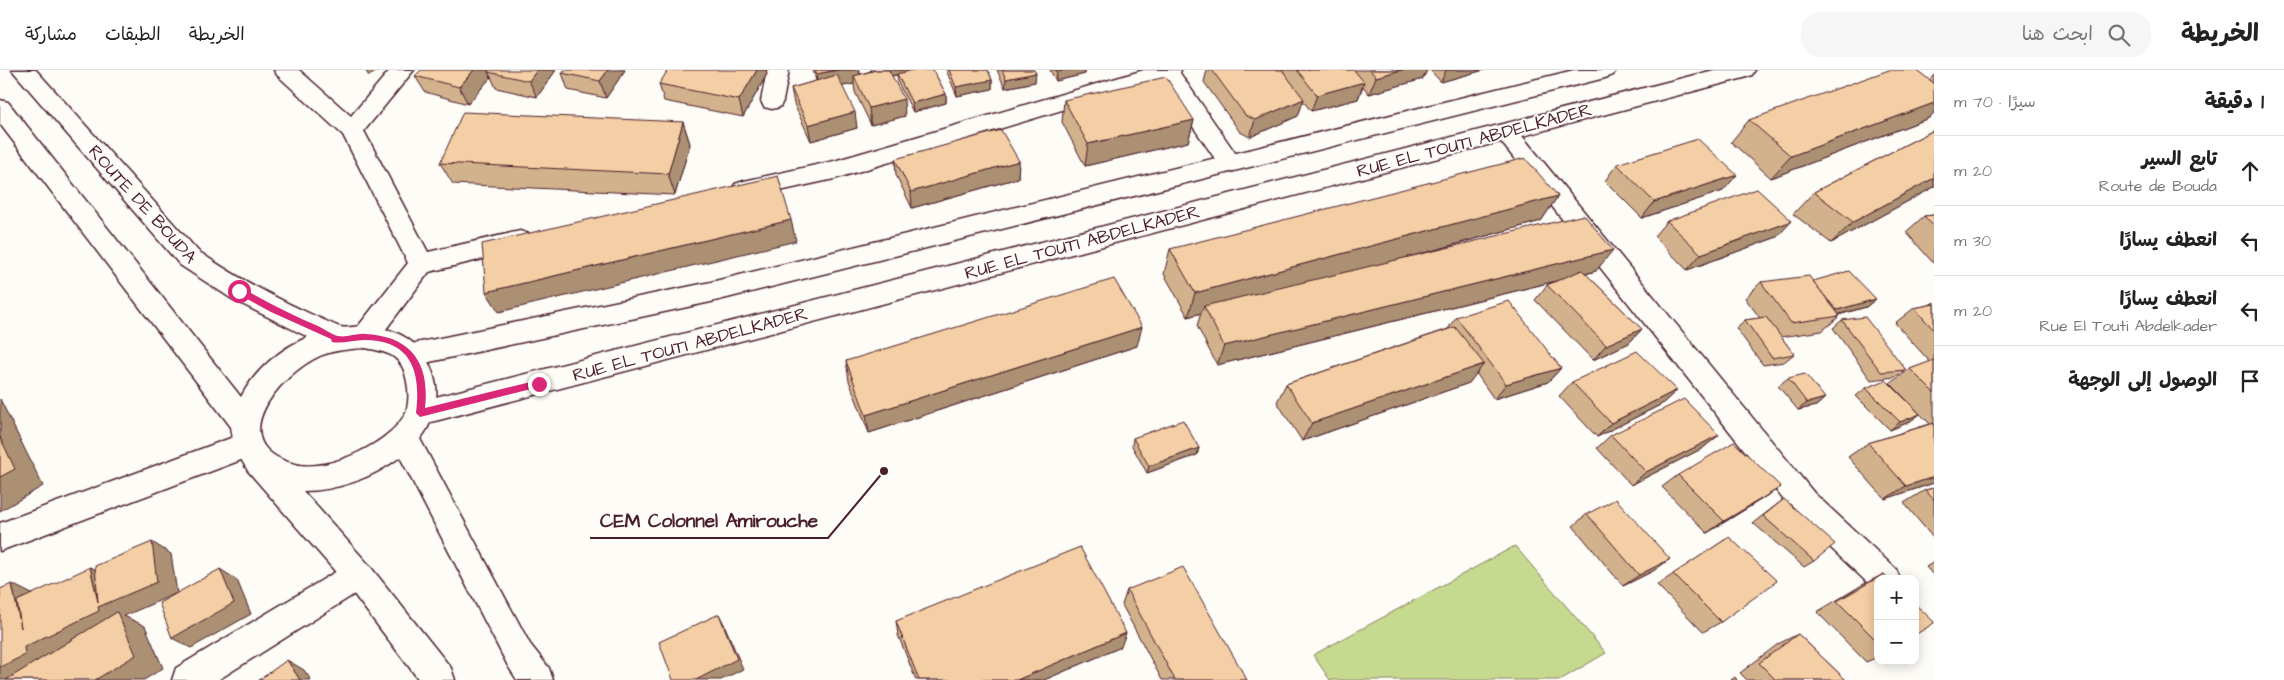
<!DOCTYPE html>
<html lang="ar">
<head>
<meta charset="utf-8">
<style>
  body { margin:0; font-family:"Architects Daughter","Playpen Sans Arabic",sans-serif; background:#f6f6f6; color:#222; direction:rtl }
  .controls { position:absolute; right:15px; bottom:15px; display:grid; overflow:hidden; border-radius:10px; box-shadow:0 2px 12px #0003 }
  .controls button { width:45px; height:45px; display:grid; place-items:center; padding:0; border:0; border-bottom:1px solid #e0e0e0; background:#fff; color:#222; font:25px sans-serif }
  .stop { position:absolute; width:15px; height:15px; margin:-11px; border:4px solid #db2777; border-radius:50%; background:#fff }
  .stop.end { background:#db2777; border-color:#fff; box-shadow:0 1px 5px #0008 }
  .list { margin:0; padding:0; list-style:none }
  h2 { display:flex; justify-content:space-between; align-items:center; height:65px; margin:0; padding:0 20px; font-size:21px }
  h2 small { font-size:16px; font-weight:400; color:#767676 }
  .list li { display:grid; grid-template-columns:32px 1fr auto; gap:15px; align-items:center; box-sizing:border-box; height:70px; padding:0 20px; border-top:1px solid #e0e0e0 }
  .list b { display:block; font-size:19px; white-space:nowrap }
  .list p { margin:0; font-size:16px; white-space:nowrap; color:#767676 }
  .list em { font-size:16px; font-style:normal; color:#767676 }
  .icon { flex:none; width:28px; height:28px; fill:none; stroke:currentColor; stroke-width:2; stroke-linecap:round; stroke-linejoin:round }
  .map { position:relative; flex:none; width:1934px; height:610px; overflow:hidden; direction:ltr }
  header { display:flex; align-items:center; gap:30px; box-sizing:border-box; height:70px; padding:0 25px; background:#fff; border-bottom:1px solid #e0e0e0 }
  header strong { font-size:24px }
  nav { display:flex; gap:28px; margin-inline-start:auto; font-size:18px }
  .search { width:350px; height:45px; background:#f6f6f6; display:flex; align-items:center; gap:12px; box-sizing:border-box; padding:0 18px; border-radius:20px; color:#767676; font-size:19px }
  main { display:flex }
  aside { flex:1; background:#fff }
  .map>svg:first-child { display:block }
</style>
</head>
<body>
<header>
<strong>الخريطة</strong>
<div class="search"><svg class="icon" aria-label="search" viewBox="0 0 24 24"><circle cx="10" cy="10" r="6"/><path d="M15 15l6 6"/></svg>ابحث هنا</div>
<nav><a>الخريطة</a><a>الطبقات</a><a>مشاركة</a></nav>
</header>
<main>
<aside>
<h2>1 دقيقة<small>سيرًا · 70 m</small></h2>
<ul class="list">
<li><svg class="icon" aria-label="ahead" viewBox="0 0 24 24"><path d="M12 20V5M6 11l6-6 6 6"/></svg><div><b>تابع السير</b><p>Route de Bouda</p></div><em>20 m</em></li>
<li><svg class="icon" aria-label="left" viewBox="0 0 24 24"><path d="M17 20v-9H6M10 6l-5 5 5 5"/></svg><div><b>انعطف يسارًا</b></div><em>30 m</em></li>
<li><svg class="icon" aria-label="left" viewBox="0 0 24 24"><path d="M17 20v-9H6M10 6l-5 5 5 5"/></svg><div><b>انعطف يسارًا</b><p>Rue El Touti Abdelkader</p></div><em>20 m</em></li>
<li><svg class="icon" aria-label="arrive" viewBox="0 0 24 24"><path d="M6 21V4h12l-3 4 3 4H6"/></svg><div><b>الوصول إلى الوجهة</b></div></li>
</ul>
</aside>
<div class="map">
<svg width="1934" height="610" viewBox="0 0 1934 610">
  <rect width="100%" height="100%" fill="#fdfcf7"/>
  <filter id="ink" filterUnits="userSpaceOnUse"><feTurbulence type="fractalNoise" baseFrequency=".02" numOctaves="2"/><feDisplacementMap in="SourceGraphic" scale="10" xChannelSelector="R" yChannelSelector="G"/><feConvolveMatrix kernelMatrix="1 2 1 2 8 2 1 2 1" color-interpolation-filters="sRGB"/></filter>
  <g filter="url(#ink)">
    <path fill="#c5da8f" stroke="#887c5d" d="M1515 476 1606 583 1560 610H1330L1313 585Z"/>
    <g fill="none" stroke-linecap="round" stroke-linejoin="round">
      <g stroke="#4a1f2b" stroke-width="3">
        <g id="minor">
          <path d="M274 0H299L351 46 390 0H414L364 61 428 182 520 161 529 164 533 171 529 178 429 202 374 275 365 278 356 275 352 267 356 259 408 193 343 65 277 5Z"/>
          <path d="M767 0H789L783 31 780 37 772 39 764 37 761 31Z"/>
          <path d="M1144 0H1181L1180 3 1238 87 1242 93 1238 99 1230 102 1222 99 1161 10 834 109 744 129 735 126 732 120 735 114 744 111 834 91Z"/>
          <path d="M1506 54 1514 56 1814 423 1896 499 1900 509H1878V521L1874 519 1794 443 1498 68 1494 62 1498 56Z"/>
          <path d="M247 362 257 366 261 375 257 384 0 481V453Z"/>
          <path d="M358 490 369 495 373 505 369 515 218 610H172L176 598 347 495Z"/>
        </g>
      </g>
      <g stroke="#4a1f2b" stroke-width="3">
        <g id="tertiary">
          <path d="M1574 0H1616L1613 5 1605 8 711 232 411 296 401 293 397 285 401 277 411 274 711 212Z"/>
          <path d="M1714 0H1755L1752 5 1744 8 420 355 410 352 406 343 410 334 420 331Z"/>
        </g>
      </g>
      <g stroke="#4a1f2b" stroke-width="3">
        <path id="secondary" d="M12 0H36L198 181C241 211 287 234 335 255 345 260 353 256 364 256 402 257 430 278 436 316 438 334 432 355 420 369L530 574 549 598 553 610H517L508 596 400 387C372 408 337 421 303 421L369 495 451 598 455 610H419L347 515 248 401 234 377 231 357 0 54V30L8 32 241 327C255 300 281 278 308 267L232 229 180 195ZM365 278C389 282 403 286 407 312 409 322 409 333 406 342 392 373 327 403 295 394 221 375 278 305 320 286 334 280 351 279 365 278Z"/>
      </g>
      <use href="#minor" fill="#fdfcf7" fill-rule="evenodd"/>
      <use href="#tertiary" fill="#fdfcf7" fill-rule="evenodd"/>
      <use href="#secondary" fill="#fdfcf7" fill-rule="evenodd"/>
    </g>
    <g fill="#d2b18d" stroke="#4a1f2b">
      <path d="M556 0 537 27 496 18 491 7 468 34 425 22 415 6 489 1Z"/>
      <path d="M625 0 606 28 568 20 562 3Z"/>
      <path d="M813 0H859L860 4 871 1 870 0H933L946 24V33L913 42 898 13 897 5 892 6 905 46 871 55 855 22 854 14 842 16 857 58 811 71 794 34 791 18 816 11Z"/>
      <path d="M946 0H988L992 10V19L957 26Z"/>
      <path d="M997 0H1034L1035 12 1005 18Z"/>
      <path d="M1050 0H1085V4L1056 11Z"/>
      <path d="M1207 0H1427L1423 9 1369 24 1363 16 1358 29 1311 41 1303 31 1298 46 1250 67 1240 62 1204 12Z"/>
      <path d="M1430 0H1484L1441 12Z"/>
      <path d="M767 4 743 47 664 31 659 14Z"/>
      <path d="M1934 5V43L1929 48 1771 108 1731 72 1749 50 1929 10Z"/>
      <path d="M1064 30 1194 50 1188 72 1085 96 1062 52Z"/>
      <path d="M683 52 690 74 675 125 453 114 440 93Z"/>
      <path d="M1934 60V117L1831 173 1793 144 1814 122Z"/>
      <path d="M895 89 1019 91 1018 108 912 138 896 105Z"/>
      <path d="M1617 94 1723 121 1642 148 1605 111Z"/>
      <path d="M1558 126 1541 151 1413 186 1596 201 1586 204 1642 259 1629 273 1593 290 1535 230 1547 215 1556 211 1217 295 1197 256 1201 243 1188 247 1164 204 1170 179Z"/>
      <path d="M1934 145V194L1906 162 1924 146Z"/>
      <path d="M1667 151 1777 167 1687 200 1654 166Z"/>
      <path d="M1761 212 1876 229 1866 237 1839 245 1840 246 1822 261 1781 267 1794 284 1784 292 1763 295 1736 258 1745 250 1760 248 1745 228Z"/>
      <path d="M1934 232V413L1885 429 1848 387 1868 373 1930 354 1890 313 1910 299 1930 292 1895 253 1914 238 1929 235Z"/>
      <path d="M1456 247 1561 298 1548 312 1494 329 1476 303 1469 313 1302 371 1277 332 1286 314 1448 259Z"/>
      <path d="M1842 250 1906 300 1895 307 1871 310 1833 258Z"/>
      <path d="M1137 276 869 363 849 311 846 291Z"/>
      <path d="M1788 308 1825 328 1816 336 1798 340 1778 316Z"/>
      <path d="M1572 312 1677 320 1662 334 1597 367 1559 326Z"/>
      <path d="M1866 318 1920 344 1909 352 1890 360 1856 326Z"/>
      <path d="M1611 365H1719L1703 378 1631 415 1597 378Z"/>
      <path d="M1133 368 1199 378 1197 385 1147 403 1132 376Z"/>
      <path d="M1678 405 1762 429 1707 463 1662 417Z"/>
      <path d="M1934 418V469L1904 433 1925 420Z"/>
      <path d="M1784 429 1814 491 1804 497 1753 453Z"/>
      <path d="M1587 444 1670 489 1653 501 1623 516 1573 456Z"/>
      <path d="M1729 467 1721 552 1703 562 1657 515Z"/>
      <path d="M1934 492V506L1926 497Z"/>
      <path d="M1884 504 1878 509V587L1866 592 1817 542 1862 515Z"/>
      <path d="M1127 520 1247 610H1162L1122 535Z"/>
      <path d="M896 551 1121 577 1044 610H916L898 565Z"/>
      <path d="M1798 564 1846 610H1747L1740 603 1778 574Z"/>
    </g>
    <g fill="#ab9073" stroke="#4a1f2b">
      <path d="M365 0H379L369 6Z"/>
      <path d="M474 0H488L489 2H488L491 7 468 34 459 17Z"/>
      <path d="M537 0H556L537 27 529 11Z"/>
      <path d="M608 0H625L606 28 600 11Z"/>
      <path d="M757 0H766L767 4 743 47 739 30Z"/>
      <path d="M838 0H859L861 13 854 6V14L818 21 816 4Z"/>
      <path d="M874 0H916L875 10Z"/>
      <path d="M1065 0H1085V4L1056 11 1057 2Z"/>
      <path d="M1401 0H1427L1423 9 1369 24 1376 7Z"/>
      <path d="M1446 0H1484L1441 12Z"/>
      <path d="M1036 3 1035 12 1005 18 1006 9Z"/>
      <path d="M992 10V19L957 26 956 17Z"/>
      <path d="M1364 12 1358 29 1311 41 1317 25Z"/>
      <path d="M946 24V33L913 42 912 33Z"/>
      <path d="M904 29 905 46 871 55 869 38Z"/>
      <path d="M1304 29 1298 46 1250 67 1255 50Z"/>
      <path d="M1934 33V43L1929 48 1771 108 1791 86Z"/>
      <path d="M855 42 857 58 811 71 808 55Z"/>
      <path d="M1194 50 1188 72 1085 96 1088 74Z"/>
      <path d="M683 52 690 74 675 125 668 104Z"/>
      <path d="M1019 91 1018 108 912 138 911 122Z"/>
      <path d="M1737 105 1723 121 1642 148 1654 132Z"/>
      <path d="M1934 108V117L1831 173 1853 152Z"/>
      <path d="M1558 126 1541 151 1207 242 1204 236 1201 243 1188 247 1195 223Z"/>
      <path d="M791 150 796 171 499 242 486 222Z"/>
      <path d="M1792 151 1777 167 1687 200 1701 184Z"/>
      <path d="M1613 180 1596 201 1217 295 1224 276Z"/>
      <path d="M1876 229 1866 237 1829 247 1837 240Z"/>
      <path d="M1142 257 1137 276 869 363 866 345Z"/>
      <path d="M1642 259 1629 273 1593 290 1606 275Z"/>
      <path d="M1484 294 1469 313 1302 371 1312 353Z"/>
      <path d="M1561 298 1548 312 1494 329 1506 314Z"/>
      <path d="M1677 320 1662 334 1597 367 1611 353Z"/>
      <path d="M1825 328 1816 336 1798 340 1807 333Z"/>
      <path d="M0 329 43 416 0 441Z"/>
      <path d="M1920 344 1909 352 1890 360 1900 352Z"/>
      <path d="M1719 365 1703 378 1631 415 1646 402Z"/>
      <path d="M1199 378 1197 385 1147 403 1149 396Z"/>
      <path d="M1934 407V413L1885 429 1906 416Z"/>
      <path d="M1781 417 1762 429 1707 463 1724 451Z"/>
      <path d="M152 472 171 484 177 523 124 546 145 556 163 598 144 610H0V597L21 558 12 514 34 525 98 532 90 497 111 508Z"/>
      <path d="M1670 489 1653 501 1623 516 1639 505Z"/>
      <path d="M220 499 237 510 251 544 191 578 172 568Z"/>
      <path d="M719 544 724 554 743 599 721 610H696Z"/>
      <path d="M1126 563 1121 577 1044 610H1017Z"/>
      <path d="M287 590 304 600 311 610H300Z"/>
    </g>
    <g fill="#f4cea4" stroke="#4a1f2b">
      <path d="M421 0H474L459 17 415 6Z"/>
      <path d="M489 0H537L529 11 488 2Z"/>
      <path d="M564 0H608L600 11 562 3Z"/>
      <path d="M668 0H757L739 30 659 14Z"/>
      <path d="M815 0H838L816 4Z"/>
      <path d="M876 0H889L904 29 869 38 854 6Z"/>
      <path d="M913 0H933L946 24 912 33 897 4Z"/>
      <path d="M949 0H988L992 10 956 17Z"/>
      <path d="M1002 0H1034L1036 3 1006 9Z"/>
      <path d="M1056 0H1065L1057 2Z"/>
      <path d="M1212 0H1282L1304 29 1255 50 1245 45Z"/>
      <path d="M1297 0H1354L1364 12 1317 25Z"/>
      <path d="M1370 0H1401L1376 7Z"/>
      <path d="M1889 0H1916L1934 13V33L1791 86 1749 50Z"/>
      <path d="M837 5 855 42 808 55 791 18Z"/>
      <path d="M1166 7 1194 50 1088 74 1064 30Z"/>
      <path d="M463 42 683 52 668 104 440 93Z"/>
      <path d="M1001 60 1019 91 911 122 895 89Z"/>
      <path d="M1934 60V108L1853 152 1814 122Z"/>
      <path d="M1698 69 1737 105 1654 132 1617 94Z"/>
      <path d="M1525 88 1558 126 1195 223 1170 179Z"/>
      <path d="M778 106 791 150 486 222 482 174Z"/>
      <path d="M1757 119 1792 151 1701 184 1667 151Z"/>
      <path d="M1584 145 1613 180 1224 276 1204 236Z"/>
      <path d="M1934 145V157L1924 146Z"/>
      <path d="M1582 200 1642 259 1606 275 1547 215Z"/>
      <path d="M1849 201 1876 229 1837 240 1827 229 1813 211Z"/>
      <path d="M1809 206 1840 246 1791 253 1761 212Z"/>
      <path d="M1114 209 1142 257 866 345 846 291Z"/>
      <path d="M1509 231 1561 298 1506 314 1456 247Z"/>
      <path d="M1934 234V260L1914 238Z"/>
      <path d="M1766 247 1794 284 1772 288 1745 250Z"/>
      <path d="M1865 247 1906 300 1881 302 1842 250Z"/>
      <path d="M1455 257 1484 294 1312 353 1286 314Z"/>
      <path d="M1637 281 1677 320 1611 353 1572 312Z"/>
      <path d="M1934 290V323L1910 299Z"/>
      <path d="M1805 304 1825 328 1807 333 1788 308Z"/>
      <path d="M1886 310 1920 344 1900 352 1866 318Z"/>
      <path d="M1684 329 1719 365 1646 402 1611 365Z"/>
      <path d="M1183 350 1199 378 1149 396 1133 368Z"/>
      <path d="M1934 353V407L1906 416 1868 373Z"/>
      <path d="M0 367 15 399 0 407Z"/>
      <path d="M1734 372 1781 417 1724 451 1678 405Z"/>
      <path d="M1934 418V430L1925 420Z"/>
      <path d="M1616 429 1670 489 1639 505 1587 444Z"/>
      <path d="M1784 429 1835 474 1814 491 1763 446Z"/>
      <path d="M1729 467 1777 511 1721 552 1673 504Z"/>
      <path d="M152 472 157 512 98 537 99 541 24 577 25 585 0 597V519L12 514 21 558 17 531 90 497 98 532 95 496Z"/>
      <path d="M1080 477 1126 563 1017 610H919L896 551Z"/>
      <path d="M1183 497 1247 610H1175L1127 520Z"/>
      <path d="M220 499 234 533 172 568 159 533Z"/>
      <path d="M1884 504 1889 509H1878V572L1837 531Z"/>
      <path d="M1915 534 1934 552V553L1915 565Z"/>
      <path d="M117 542 136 585 95 610H6Z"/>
      <path d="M719 544 737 589 696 610H673L659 572Z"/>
      <path d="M1798 564 1846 610H1776L1759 593Z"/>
      <path d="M287 590 300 610H259Z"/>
      <path d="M1735 607 1737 610H1731Z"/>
    </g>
  </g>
  <path fill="#db2777" d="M236 218H242C267 232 292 245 318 256 324 259 333 265 338 266 346 268 357 263 365 264 412 266 430 294 425 338L539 310 543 314 539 317 420 347 416 343C421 302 412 270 364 270 354 270 342 274 332 272L331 269 271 242 236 223Z"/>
  <g text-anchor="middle" stroke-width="4" stroke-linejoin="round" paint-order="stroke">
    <g font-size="18" fill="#4a1f2b" stroke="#fdfcf7">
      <text transform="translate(1474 70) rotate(-15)" y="6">RUE EL TOUTI ABDELKADER</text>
      <text transform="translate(143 134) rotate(48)" y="6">ROUTE DE BOUDA</text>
      <text transform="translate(1082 172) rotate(-15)" y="6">RUE EL TOUTI ABDELKADER</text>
      <text transform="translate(690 274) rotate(-15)" y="6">RUE EL TOUTI ABDELKADER</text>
    </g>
  </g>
  <path fill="none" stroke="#4a1f2b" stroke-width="2" d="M884 401L828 468H590"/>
  <circle fill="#4a1f2b" stroke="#fdfcf7" stroke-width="2" cx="884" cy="401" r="5"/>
  <g font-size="19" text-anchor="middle" font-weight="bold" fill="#4a1f2b" stroke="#fdfcf7" stroke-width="4" stroke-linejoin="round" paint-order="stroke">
    <text x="709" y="457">CEM Colonnel Amirouche</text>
  </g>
</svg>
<div class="controls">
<button>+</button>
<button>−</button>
</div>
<div class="stop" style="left:239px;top:221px"></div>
<div class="stop end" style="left:539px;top:314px"></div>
</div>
</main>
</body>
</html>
